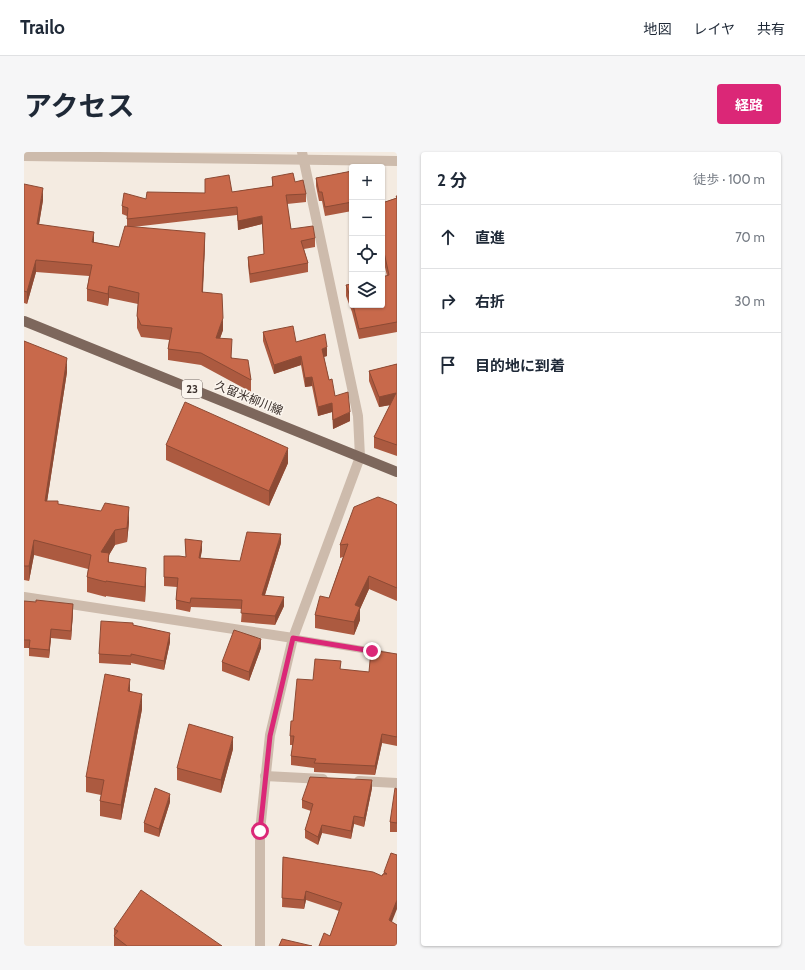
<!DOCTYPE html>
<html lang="ja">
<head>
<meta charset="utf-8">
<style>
  body { margin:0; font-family:Cabin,"Noto Sans JP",sans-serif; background:#f6f6f7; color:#1f2937 }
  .controls { position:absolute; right:12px; top:12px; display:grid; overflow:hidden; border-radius:4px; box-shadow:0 1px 3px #0004 }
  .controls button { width:36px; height:36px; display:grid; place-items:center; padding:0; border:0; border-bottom:1px solid #e0e1e3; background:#fff; color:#1f2937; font:20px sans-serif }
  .stop { position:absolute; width:12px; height:12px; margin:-9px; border:3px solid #db2777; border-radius:50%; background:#fff }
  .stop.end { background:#db2777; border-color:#fff; box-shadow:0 1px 4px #0008 }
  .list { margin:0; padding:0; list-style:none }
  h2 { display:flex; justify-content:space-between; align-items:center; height:52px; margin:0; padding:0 16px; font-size:17px }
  h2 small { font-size:13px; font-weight:400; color:#747a83 }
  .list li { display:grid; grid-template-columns:26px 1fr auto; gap:12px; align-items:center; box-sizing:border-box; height:64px; padding:0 16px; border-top:1px solid #e0e1e3 }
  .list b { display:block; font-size:15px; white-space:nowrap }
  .list em { font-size:13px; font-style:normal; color:#747a83 }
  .icon { flex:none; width:22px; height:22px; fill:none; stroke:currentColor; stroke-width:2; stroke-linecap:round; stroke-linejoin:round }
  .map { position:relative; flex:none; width:373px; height:794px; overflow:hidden; border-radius:4px }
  header { display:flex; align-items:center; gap:24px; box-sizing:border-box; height:56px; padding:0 20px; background:#fff; border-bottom:1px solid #e0e1e3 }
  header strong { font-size:19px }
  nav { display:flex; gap:22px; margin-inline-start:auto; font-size:14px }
  .intro { display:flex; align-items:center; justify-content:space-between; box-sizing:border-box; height:96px; padding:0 24px }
  h1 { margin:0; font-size:28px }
  .button { padding:10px 18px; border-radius:4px; background:#db2777; color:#fff; font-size:14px; font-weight:700 }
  main { display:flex; gap:24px; padding:0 24px }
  aside { flex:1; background:#fff; border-radius:4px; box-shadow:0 1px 3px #0004 }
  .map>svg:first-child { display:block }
</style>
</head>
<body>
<header>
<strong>Trailo</strong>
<nav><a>地図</a><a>レイヤ</a><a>共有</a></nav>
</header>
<div class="intro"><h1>アクセス</h1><a class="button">経路</a></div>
<main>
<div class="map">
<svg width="373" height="794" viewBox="0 0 373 794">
  <rect width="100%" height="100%" fill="#f4ebe1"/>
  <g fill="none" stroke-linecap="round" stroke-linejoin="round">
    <path stroke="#cdbbac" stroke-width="7" d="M269 486 347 499 373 506"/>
    <g stroke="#cdbbac" stroke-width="10">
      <path d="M278 0 334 264 336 305"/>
      <path d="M0 445 269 486"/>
      <path d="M241 624 299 627"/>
      <path d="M335 629 373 631"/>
    </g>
    <g stroke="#cdbbac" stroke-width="10">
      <path d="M0 4 373 9"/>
      <path d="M236 794V679L246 583 269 486 336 305"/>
    </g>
    <path stroke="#7d675c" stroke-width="10" d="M0 169 373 320"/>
  </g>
  <g fill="#ac5a40">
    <path d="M328 19V59L301 64 298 49H295L292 34V26Z"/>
    <path d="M248 25 271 30 282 42V50L263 52 267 77 291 86V95L280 97 284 111V120L226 131 224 113V105L240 102 238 72 214 78 213 63 109 75 181 92 179 140 199 178 196 186 208 206 227 228V240L177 213 144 208V197L145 188 117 185 113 176V164L114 152 85 146 84 154 63 149V137L65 124 12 120 3 152 0 151V32L19 48 15 72 70 90 95 95 103 75V64L98 62V54L122 47 181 41 208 40 248 34Z"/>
    <path d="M372 44H373V180L335 187 328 160 322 144V133L328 132V153H358L363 124 358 102V51L372 46Z"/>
    <path d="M239 180 272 190 303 204 300 205 305 228 311 244 326 269 309 277 308 260 294 264 288 234 281 235 277 213 250 222 239 189Z"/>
    <path d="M0 189 43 220 23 349 34 352 105 370 103 390 91 393 85 403V410L122 431 121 450 82 444V445L63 440V425L64 417 10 403 5 429 0 428Z"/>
    <path d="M373 212V304L350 296V285L366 253 355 255 345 229V219Z"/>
    <path d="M142 293 264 311 245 354 142 308Z"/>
    <path d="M373 353V449L345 437 336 457V468L330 483 291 476V463L305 446 319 405 316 406V393Z"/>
    <path d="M161 387 178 398 176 406 216 409 257 391 241 443 260 454 251 473 217 470 218 457 167 455 166 460 152 457V448L153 435 140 434V404L162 405Z"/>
    <path d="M0 449 49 460 47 488 27 486 25 506 5 504V496H0Z"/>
    <path d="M109 473 146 490 140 518 107 511V513L75 511V502Z"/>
    <path d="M237 496 225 529 198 519V510Z"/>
    <path d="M373 502V594L358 591 351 623 290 620V616L267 613V604L269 593H266V584L269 569 289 528 317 518 345 520Z"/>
    <path d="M106 540 118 557 97 668 76 664V649L77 643 62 640V625Z"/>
    <path d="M209 597 197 641 153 628V616Z"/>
    <path d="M348 636 340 675 330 672 327 687 298 681 294 693 281 686V678L287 659 278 656V648Z"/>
    <path d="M373 637V680H366V670Z"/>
    <path d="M146 650 135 685 120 680V671Z"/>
    <path d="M373 703V757L306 784 315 759 282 748 280 757 258 755 259 705 358 724 360 720Z"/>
    <path d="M90 777 198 794H90Z"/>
  </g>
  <g fill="#8c4a34">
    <path d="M19 36V48L13 84V72Z"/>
    <path d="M238 64V72L214 78V69Z"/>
    <path d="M70 80V91L68 90Z"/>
    <path d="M181 81V92L178 151V140Z"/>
    <path d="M12 108V120L3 152V140Z"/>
    <path d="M85 134V146L84 154V142Z"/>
    <path d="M199 166V178L192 198V186Z"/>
    <path d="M303 195V204L298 205V197Z"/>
    <path d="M277 204V213L250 222V213Z"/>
    <path d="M43 206V220L21 363V349Z"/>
    <path d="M288 225V234L281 235V226Z"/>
    <path d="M372 241V252L355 255V245Z"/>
    <path d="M308 251V260L294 264V255Z"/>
    <path d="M326 260V269L309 277V268Z"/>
    <path d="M264 296V311L245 354V339Z"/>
    <path d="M105 355V370L103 390V376Z"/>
    <path d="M91 378V393L85 403V416L77 400Z"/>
    <path d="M257 382V391L238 452V443Z"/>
    <path d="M10 388V403L5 429V414Z"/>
    <path d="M178 389V398L175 415V406Z"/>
    <path d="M122 416V431L121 450V435Z"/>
    <path d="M345 424V437L336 457V468L330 483V470L331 453Z"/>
    <path d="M260 445V454L251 473V464Z"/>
    <path d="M49 452V460L47 488V479Z"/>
    <path d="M27 477V486L25 506V498Z"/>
    <path d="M146 481V490L140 518V509Z"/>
    <path d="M237 487V496L225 529V520Z"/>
    <path d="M106 527V542L104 539Z"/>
    <path d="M118 542V557L97 668V653Z"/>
    <path d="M358 582V591L351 623V614Z"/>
    <path d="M209 585V597L197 641V628Z"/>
    <path d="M348 628V636L340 675V666Z"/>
    <path d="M146 642V650L135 685V677Z"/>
    <path d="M330 664V672L327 687V679Z"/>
    <path d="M298 673V681L294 693V685Z"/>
    <path d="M282 739V748L280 757V748Z"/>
    <path d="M373 748V757L365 777V768Z"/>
  </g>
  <g fill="#c8694b" stroke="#8c4a34">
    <path d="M328 19V50L301 55 298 40H295L292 26Z"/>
    <path d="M269 21 271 30 279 28 282 42 262 43 267 77 289 74 291 86 277 89 284 111 226 122 224 105 240 102 238 64 214 69 213 55 103 67 104 56 98 54 100 41 122 47 123 40 181 41V27L205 23 208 40 249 34 248 25Z"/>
    <path d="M0 32 19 36 13 72 70 80 68 90 95 95 101 74 181 81 178 140 198 142 199 166 192 186 208 187 207 206 224 208 227 228 177 201 144 197 148 176 117 173 113 164 115 141 85 134 84 142 63 137 68 113 12 108 3 140 0 139Z"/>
    <path d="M372 44H373V170L335 177 329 153H358V125L365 123 358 91V51L373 46Z"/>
    <path d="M328 132V150L322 133Z"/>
    <path d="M269 174 272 190 301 182 303 195 298 197 305 228 308 227 311 244 324 240 326 260 309 268 308 251 294 255 288 225 281 226 277 204 250 213 239 180Z"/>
    <path d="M0 189 43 206 21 349H34V352L77 359 81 351 105 355 103 376 91 378 77 400 85 401 84 410 122 416 121 435 82 429V430L63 425 67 403 10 388 5 414H0Z"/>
    <path d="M373 212V293L350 285 372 241 355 245 345 219Z"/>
    <path d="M161 250 264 296 245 339 142 293Z"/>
    <path d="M354 345 368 350 373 353V436L345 424 331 453 336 455 330 470 291 463 296 444 305 446 324 392 316 393 330 355Z"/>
    <path d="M223 380 257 382 238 443 260 445 251 464 217 461 218 448 167 446 166 451 152 448 154 426 140 425V404H155L162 405 161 387 178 389 175 406 216 409Z"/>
    <path d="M12 448 49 452 47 479 27 477 25 498 5 496 6 488H0V449L12 450Z"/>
    <path d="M77 469 109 471V473L146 481 140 509 107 502V504L75 502Z"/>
    <path d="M210 478 237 487 225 520 198 510Z"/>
    <path d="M347 498 373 502V585L358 582 351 614 290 611 292 607 267 604 270 584H266L267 569H269L273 527 289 528 291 507 317 509 316 517 345 520Z"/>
    <path d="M81 522 106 527 104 539 118 542 97 653 76 649 80 628 62 625Z"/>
    <path d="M165 572 209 585 197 628 153 616Z"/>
    <path d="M286 625 348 628 340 666 330 664 327 679 298 673 294 685 281 678 289 652 278 648Z"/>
    <path d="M131 636 146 642 135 677 120 671Z"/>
    <path d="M371 636 373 637V671L366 670Z"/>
    <path d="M367 701 373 703V748L365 768 373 773V794H295L300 781 306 784 318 751 282 739 280 748 258 746 259 705 349 720 358 724 359 722H363L360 720Z"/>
    <path d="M117 738 198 794H103L90 784 94 779 90 777Z"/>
    <path d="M258 787 288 794H255Z"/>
  </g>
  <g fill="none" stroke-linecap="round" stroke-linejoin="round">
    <path stroke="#db2777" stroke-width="5" d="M236 679 246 584 269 486 348 499"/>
  </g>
  <g text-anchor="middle" stroke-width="3" stroke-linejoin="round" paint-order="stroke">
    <rect fill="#fbf5ee" stroke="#756b66" stroke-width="1" x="158" y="228" width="20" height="18" rx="3"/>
    <g font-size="11" font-weight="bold" fill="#3b302b">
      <text x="168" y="241">23</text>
    </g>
    <g font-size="12" fill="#3b302b" stroke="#fbf5ee">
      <text transform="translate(225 246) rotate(22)" y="4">久留米柳川線</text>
    </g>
  </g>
</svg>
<div class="controls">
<button>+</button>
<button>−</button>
<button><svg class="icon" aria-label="locate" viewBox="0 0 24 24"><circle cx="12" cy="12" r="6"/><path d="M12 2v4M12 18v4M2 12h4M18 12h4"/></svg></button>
<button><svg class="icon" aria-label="layers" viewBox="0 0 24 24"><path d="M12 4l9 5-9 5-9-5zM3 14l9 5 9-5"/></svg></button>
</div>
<div class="stop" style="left:236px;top:679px"></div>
<div class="stop end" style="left:348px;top:499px"></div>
</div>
<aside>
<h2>2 分<small>徒歩 · 100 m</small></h2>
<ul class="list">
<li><svg class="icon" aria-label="ahead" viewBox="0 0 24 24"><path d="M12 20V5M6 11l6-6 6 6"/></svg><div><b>直進</b></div><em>70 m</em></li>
<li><svg class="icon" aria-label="right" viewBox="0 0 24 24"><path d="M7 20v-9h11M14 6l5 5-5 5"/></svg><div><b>右折</b></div><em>30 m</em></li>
<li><svg class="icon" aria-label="arrive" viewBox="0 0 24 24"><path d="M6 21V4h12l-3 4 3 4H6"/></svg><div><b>目的地に到着</b></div></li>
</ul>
</aside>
</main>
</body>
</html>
